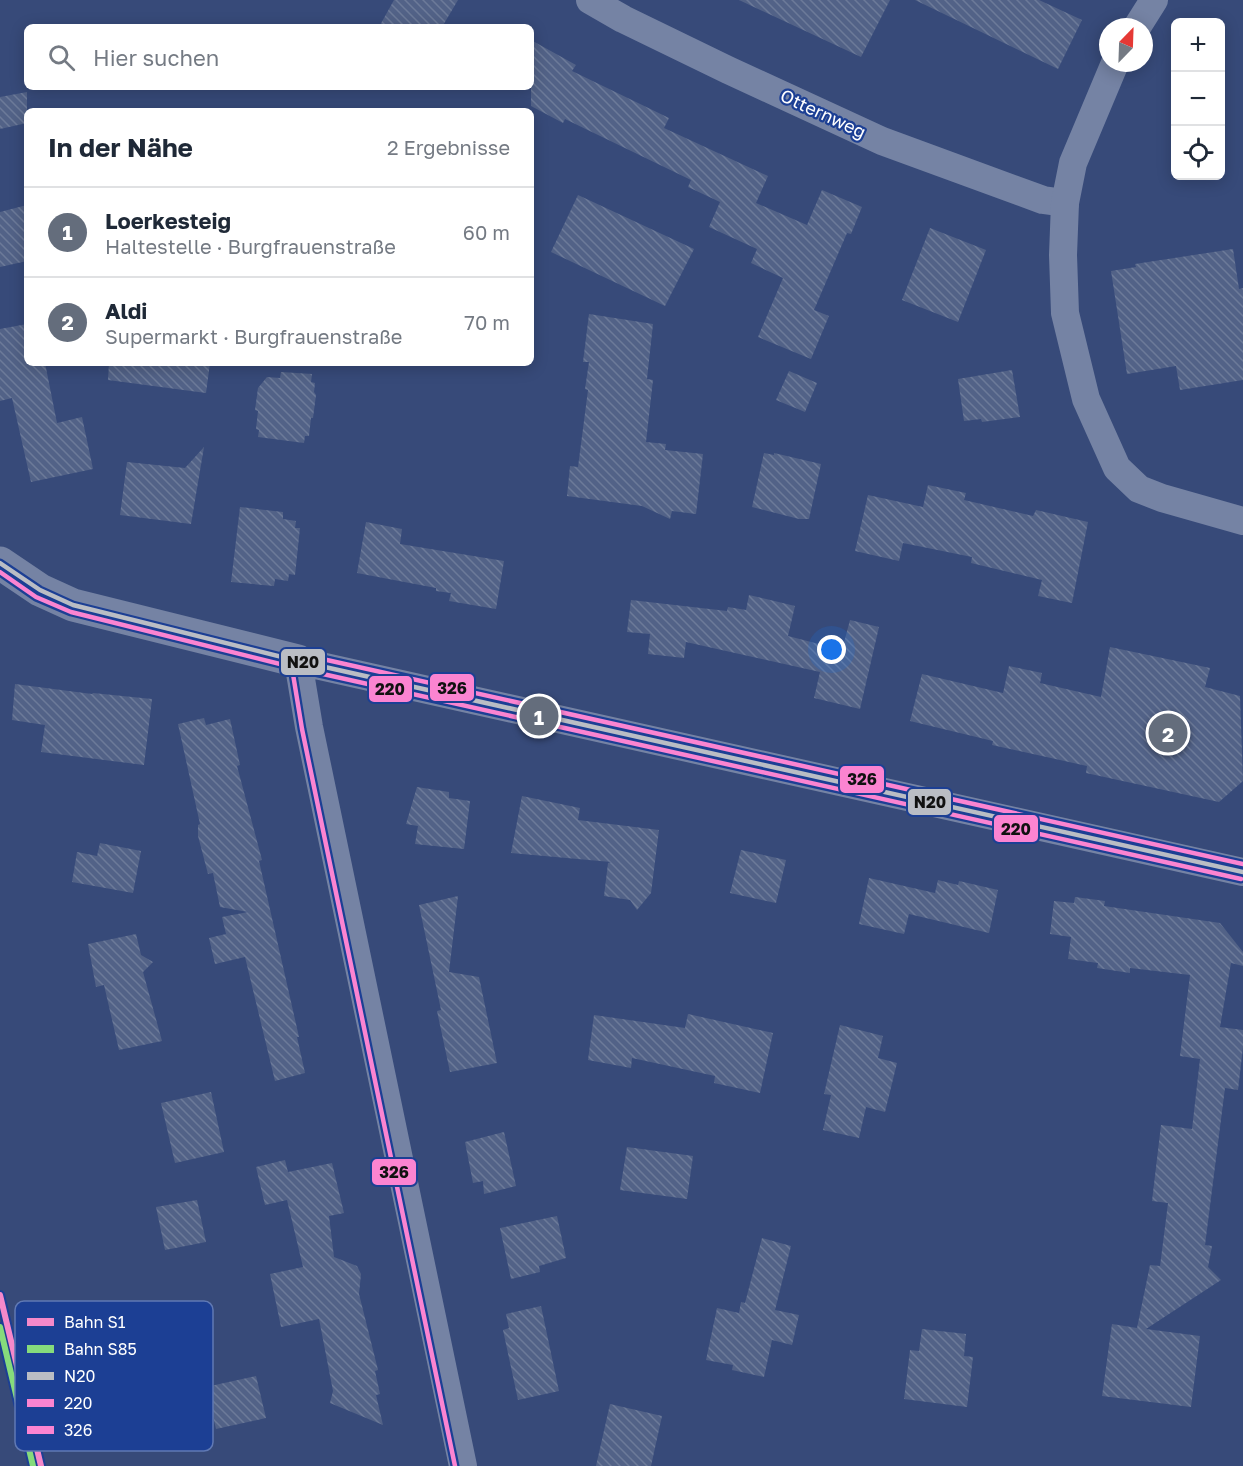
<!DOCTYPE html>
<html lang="de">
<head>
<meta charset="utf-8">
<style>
  body { margin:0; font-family:"Golos Text",sans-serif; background:#f2f2f3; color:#1f2937 }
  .controls { position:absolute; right:18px; top:18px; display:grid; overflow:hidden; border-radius:9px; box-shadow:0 3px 15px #0003 }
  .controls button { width:54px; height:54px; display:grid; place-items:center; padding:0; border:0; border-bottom:2px solid #e0e1e3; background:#fff; color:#1f2937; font:30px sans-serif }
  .compass { position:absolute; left:1099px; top:18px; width:54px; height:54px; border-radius:50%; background:#fff; box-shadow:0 3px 15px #0003; rotate:23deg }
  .you { position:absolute; left:832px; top:650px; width:21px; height:21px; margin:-15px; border:4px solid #fff; border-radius:50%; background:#1a73e8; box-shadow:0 0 0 9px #1a73e833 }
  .badge { display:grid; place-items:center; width:39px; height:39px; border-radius:50%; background:#646d7c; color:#fff; font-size:20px; font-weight:700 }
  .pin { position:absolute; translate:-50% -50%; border:3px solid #fff; box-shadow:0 2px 6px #0006 }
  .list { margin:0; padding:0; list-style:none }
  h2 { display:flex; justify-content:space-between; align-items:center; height:78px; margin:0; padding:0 24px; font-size:26px }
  h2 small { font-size:20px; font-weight:400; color:#747a83 }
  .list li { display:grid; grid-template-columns:39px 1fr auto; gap:18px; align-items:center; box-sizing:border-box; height:90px; padding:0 24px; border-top:2px solid #e0e1e3 }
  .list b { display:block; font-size:22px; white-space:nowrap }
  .list p { margin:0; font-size:20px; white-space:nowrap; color:#747a83 }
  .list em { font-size:20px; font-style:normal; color:#747a83 }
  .icon { flex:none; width:33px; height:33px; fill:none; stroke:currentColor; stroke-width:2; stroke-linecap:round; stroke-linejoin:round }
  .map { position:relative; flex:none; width:1243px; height:1466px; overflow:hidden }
  .search { position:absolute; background:#fff; box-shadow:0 3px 15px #0003; left:24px; top:24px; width:510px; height:66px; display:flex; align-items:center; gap:15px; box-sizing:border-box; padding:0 21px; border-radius:9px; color:#747a83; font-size:22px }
  .panel { position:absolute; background:#fff; box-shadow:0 3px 15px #0003; left:24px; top:108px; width:510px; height:258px; border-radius:9px }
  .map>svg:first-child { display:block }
</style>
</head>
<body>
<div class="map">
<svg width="1243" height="1466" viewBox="0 0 1243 1466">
  <defs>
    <pattern id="building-back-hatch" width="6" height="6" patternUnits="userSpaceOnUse" patternTransform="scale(1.5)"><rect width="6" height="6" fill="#526287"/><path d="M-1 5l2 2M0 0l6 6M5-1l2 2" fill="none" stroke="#6c7a99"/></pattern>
  </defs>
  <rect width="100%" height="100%" fill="#374a79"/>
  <g fill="url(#building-back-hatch)">
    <path d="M394 0H458L442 27H379Z"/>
    <path d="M739 0H890L861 57Z"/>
    <path d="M915 0H1039L1082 20 1058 69Z"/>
    <path d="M531 40 576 65 572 71 669 118 664 128 768 176 756 203 807 225 822 190 862 207 851 234 847 233 814 310 829 316 811 359 758 337 783 278 751 263 757 249 709 227 720 202 688 187 691 180 565 119 563 123 531 106Z"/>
    <path d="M27 92V123L0 129V97Z"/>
    <path d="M578 195 694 249 665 306 551 252Z"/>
    <path d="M27 205V261L0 267V212Z"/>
    <path d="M930 228 986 250 958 322 902 300Z"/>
    <path d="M1233 249 1239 289 1243 288V380L1180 390 1176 366 1127 374 1111 271 1136 267 1135 264Z"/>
    <path d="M589 314 653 324 647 379 653 380 646 442 666 444 665 450 703 454 696 514 672 511 670 519 642 506 567 496 570 466 578 467 588 390 585 389 589 362H583Z"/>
    <path d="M27 324V363H45L57 423 82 417 93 469 31 482 12 398 0 401V329Z"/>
    <path d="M109 363H210L206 393 108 380Z"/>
    <path d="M1012 370 1020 417 982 422 981 419 964 421 958 379Z"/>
    <path d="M789 371 817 383 805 412 776 400Z"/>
    <path d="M281 372 312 374 311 382 315 383 314 392 316 395 313 418H311L309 436H305L304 443 258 437 259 430 256 429 258 411 255 410 258 388 267 377 280 378Z"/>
    <path d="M204 447 191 524 120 515 127 462 185 468Z"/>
    <path d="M764 453 774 455V453L821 464 809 519H799L752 507Z"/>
    <path d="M928 485 966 493 964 500 1033 516 1036 510 1088 522 1072 603 1038 596 1042 580 971 563 972 557 903 543 899 561 855 551 868 495 923 507Z"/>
    <path d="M240 507 283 512V519L296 521 295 528H300L295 575 289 574 288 581 275 579 274 586 231 582Z"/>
    <path d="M366 522 402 529 400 544 504 561 496 609 449 601 451 593 436 591V588L357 573Z"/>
    <path d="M749 595 795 606 788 636 842 650 850 620 879 627 860 709 814 698 820 672 686 642 684 658 648 654 650 634 627 632 631 600 727 611 728 607 746 610Z"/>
    <path d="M1110 647 1210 668 1205 687 1240 696 1243 781 1219 802 1086 773 1087 766 992 745 993 741 910 721 922 674 1003 693 1009 666 1042 673 1040 683 1101 697Z"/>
    <path d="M15 684 92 694 93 693 152 699 144 765 41 752 45 725 12 720Z"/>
    <path d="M204 718 206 725 230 719 240 765 237 766 262 860 259 861 299 1037H297L305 1073 275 1081 245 957 215 964 209 938 226 934 222 917 248 912 220 907 213 873 208 874 198 836V825L200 824 178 724Z"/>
    <path d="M417 787 449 792V798L470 801 464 849 415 844 418 826 406 824Z"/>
    <path d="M522 796 580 808 578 820 659 830 651 893 637 910 630 900 604 896 608 863 611 862 511 853Z"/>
    <path d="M100 843 141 851 133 893 72 882 77 852 97 856Z"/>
    <path d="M741 850 786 860 776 903 730 893Z"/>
    <path d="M869 878 935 893 938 880 958 885 959 881 998 890 989 933 909 914 904 934 859 924Z"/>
    <path d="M458 896 449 972 479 977 497 1063 450 1072 437 1011 441 1010 419 905Z"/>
    <path d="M1075 897 1105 901 1104 906 1220 923 1243 952V966L1231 963 1220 1027 1243 1030V1047L1238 1090 1225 1088 1205 1245 1212 1246 1208 1267 1221 1280 1146 1329 1200 1336 1191 1407 1102 1396 1112 1324 1137 1328 1150 1265 1160 1266 1168 1203 1152 1201 1161 1125 1192 1129 1200 1059 1180 1056 1190 975 1130 968V973L1097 968 1098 963 1068 959 1071 937 1050 934 1054 901 1074 903Z"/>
    <path d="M136 934 141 955 153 962 143 972 162 1041 119 1050 104 985 96 987 88 944Z"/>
    <path d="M688 1014 773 1033 760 1093 714 1083 715 1076 632 1058 631 1068 588 1060 594 1015 685 1028Z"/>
    <path d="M840 1025 883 1036 878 1058 897 1063 885 1112 866 1107 859 1138 823 1130 831 1095 824 1094Z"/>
    <path d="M211 1092 224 1152 175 1163 161 1103Z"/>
    <path d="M504 1132 516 1186 484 1194 483 1181 473 1183 465 1142Z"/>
    <path d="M627 1147 693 1156 687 1199 620 1190Z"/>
    <path d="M285 1160 288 1172 332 1163 344 1213 329 1216 334 1257 357 1266 361 1274 359 1294 378 1370 375 1371 380 1394 376 1395 383 1425 330 1403 333 1391 319 1319 281 1327 270 1274 303 1267 287 1200 265 1205 256 1167Z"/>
    <path d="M197 1200 206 1242 165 1250 156 1207Z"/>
    <path d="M557 1216 566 1258 539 1266 540 1272 511 1279 500 1228Z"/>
    <path d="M762 1238 791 1246 775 1310 799 1315 792 1345 772 1340 764 1377 732 1370 733 1365 706 1360 717 1308 739 1313 741 1302 745 1303Z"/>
    <path d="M541 1306 559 1391 518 1400 503 1330 509 1328 506 1314Z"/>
    <path d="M922 1329 966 1334 964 1356 973 1357 967 1407 904 1399 910 1350 919 1351Z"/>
    <path d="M256 1376 266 1418 216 1429 206 1387Z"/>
    <path d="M610 1404 662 1416 651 1466H596Z"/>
  </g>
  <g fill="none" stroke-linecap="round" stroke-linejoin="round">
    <g stroke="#7583a4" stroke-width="28">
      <path d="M590 0 623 19 728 70 882 141 1043 200 1065 203"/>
      <path d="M1137 27 1154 0"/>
      <path d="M1115 63 1073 163 1065 203 1063 255 1065 313 1086 399 1117 468 1139 489 1162 498 1243 521"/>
      <path d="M463 1466 309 727 298 661 1243 872"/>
    </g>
    <path stroke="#7583a4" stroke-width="33" d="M0 563 40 590 73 605 298 661"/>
    <g stroke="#1c3f94" stroke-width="9">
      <path id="bus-1" d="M0 563 40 590 73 605 298 661 1243 872"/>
    </g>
    <g stroke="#1c3f94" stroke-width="9">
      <path id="bus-2" d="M0 572 36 597 71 612 296 668 1241 879"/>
    </g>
    <g stroke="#1c3f94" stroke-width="9">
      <path id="bus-3" d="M455 1466 302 729 291 662 293 655 300 654 1243 864"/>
    </g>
    <use href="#bus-1" stroke="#babdc4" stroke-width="4.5"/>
    <use href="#bus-2" stroke="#fb84d1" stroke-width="4.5"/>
    <use href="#bus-3" stroke="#fb84d1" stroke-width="4.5"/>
    <g stroke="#1c3f94" stroke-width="10">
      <path id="rail-1" d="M0 1295 41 1466"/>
    </g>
    <g stroke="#1c3f94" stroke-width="10">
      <path id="rail-2" d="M0 1327 33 1466"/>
    </g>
    <use href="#rail-1" stroke="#f589ca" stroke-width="6"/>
    <use href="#rail-2" stroke="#86db7c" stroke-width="6"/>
  </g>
  <g text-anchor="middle" stroke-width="4.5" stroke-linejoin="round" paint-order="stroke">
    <g font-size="18" fill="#fff" stroke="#1c3f94">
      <text transform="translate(823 114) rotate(25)" y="6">Otternweg</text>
    </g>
  </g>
  <rect x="15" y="1301" width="198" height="150" rx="9" fill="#1c3f94" stroke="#6079b4" stroke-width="1.5"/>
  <rect x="27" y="1318" width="27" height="8" fill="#f589ca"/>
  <rect x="27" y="1345" width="27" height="8" fill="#86db7c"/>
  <rect x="27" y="1372" width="27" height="8" fill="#babdc4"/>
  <rect x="27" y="1399" width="27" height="8" fill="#fb84d1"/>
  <rect x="27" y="1426" width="27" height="8" fill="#fb84d1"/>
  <g font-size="16" fill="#fff">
    <text x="64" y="1328">Bahn S1</text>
    <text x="64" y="1355">Bahn S85</text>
    <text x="64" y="1382">N20</text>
    <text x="64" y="1409">220</text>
    <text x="64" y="1436">326</text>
  </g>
  <g stroke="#1c3f94" stroke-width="2">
    <rect x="280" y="648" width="46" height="28" rx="6" fill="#babdc4"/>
    <rect x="429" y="673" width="46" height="29" rx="6" fill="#fb84d1"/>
    <rect x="368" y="675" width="45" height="28" rx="6" fill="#fb84d1"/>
    <rect x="839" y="765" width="46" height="29" rx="6" fill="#fb84d1"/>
    <rect x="907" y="788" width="45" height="28" rx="6" fill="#babdc4"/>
    <rect x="993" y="814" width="46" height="29" rx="6" fill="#fb84d1"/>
    <rect x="371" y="1158" width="46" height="28" rx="6" fill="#fb84d1"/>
  </g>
  <g font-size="16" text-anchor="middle" font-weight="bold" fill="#111">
    <text x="303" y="668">N20</text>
    <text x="452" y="694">326</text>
    <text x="390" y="695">220</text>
    <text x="862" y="785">326</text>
    <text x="930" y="808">N20</text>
    <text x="1016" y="835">220</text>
    <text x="394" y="1178">326</text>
  </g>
</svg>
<div class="controls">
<button>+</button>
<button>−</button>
<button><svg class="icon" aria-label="locate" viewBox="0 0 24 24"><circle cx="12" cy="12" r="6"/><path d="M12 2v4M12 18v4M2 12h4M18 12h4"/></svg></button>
</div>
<svg class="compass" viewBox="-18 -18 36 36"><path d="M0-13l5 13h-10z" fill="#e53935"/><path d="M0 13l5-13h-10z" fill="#747a83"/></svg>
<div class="you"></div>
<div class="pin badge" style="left:539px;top:716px">1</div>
<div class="pin badge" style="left:1168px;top:733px">2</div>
<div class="search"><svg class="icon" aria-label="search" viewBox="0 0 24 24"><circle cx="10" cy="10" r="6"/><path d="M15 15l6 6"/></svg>Hier suchen</div>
<section class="panel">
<h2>In der Nähe<small>2 Ergebnisse</small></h2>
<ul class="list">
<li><span class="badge">1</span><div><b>Loerkesteig</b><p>Haltestelle · Burgfrauenstraße</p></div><em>60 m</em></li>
<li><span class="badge">2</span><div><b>Aldi</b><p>Supermarkt · Burgfrauenstraße</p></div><em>70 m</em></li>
</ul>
</section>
</div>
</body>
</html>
